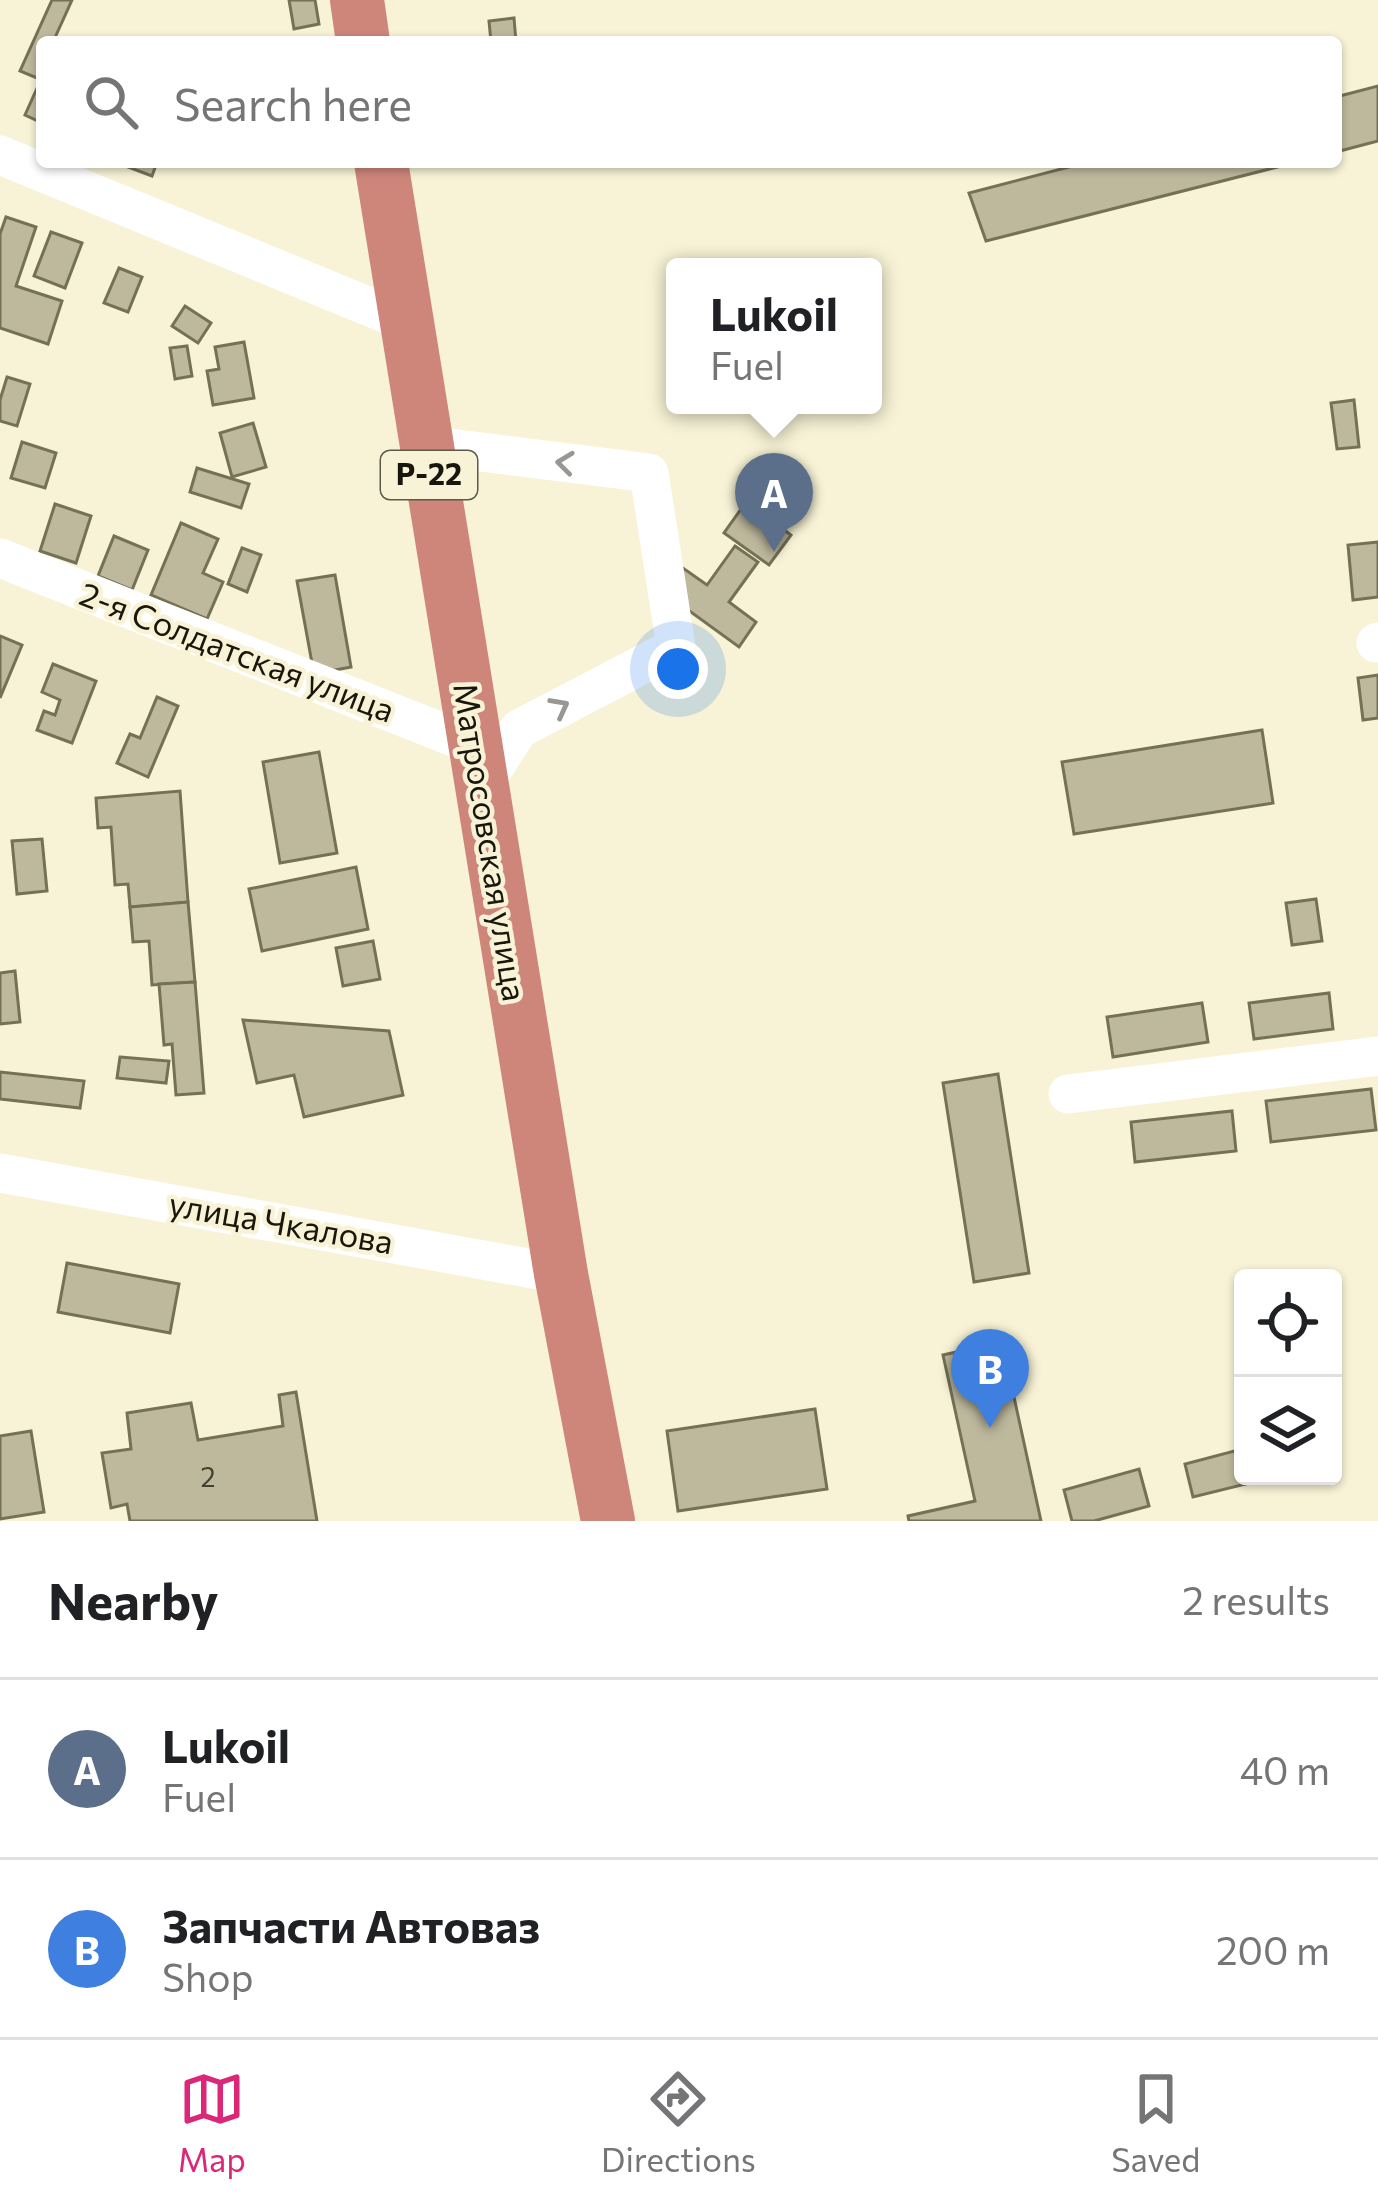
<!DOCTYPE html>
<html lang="en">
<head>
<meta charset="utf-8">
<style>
  body { margin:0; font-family:Commissioner,sans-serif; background:#f6f6f6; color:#202124 }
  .controls { position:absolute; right:36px; bottom:36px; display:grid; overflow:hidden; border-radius:12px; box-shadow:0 3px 9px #0004 }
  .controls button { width:108px; height:108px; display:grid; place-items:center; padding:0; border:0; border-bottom:3px solid #e0e0e0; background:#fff; color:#202124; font:60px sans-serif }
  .you { position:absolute; left:678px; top:669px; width:42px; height:42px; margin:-30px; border:9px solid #fff; border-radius:50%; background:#1a73e8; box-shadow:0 0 0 18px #1a73e833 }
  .badge { display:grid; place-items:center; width:78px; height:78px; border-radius:50%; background:#db2777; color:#fff; font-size:39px; font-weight:700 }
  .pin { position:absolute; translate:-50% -99px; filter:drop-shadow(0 3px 6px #0008) }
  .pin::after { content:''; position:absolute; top:63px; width:42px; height:36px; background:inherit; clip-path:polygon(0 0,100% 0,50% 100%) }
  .popup { position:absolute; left:666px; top:258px; width:216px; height:156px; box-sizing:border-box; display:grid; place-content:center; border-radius:12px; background:#fff; filter:drop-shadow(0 3px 9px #0005); font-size:39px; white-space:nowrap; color:#757577 }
  .popup b { font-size:45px; color:#202124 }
  .popup::after { content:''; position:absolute; left:50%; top:100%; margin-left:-24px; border:24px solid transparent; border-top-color:#fff }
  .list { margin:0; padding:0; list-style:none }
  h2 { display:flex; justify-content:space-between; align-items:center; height:156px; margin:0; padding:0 48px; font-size:51px }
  h2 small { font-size:39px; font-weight:400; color:#757577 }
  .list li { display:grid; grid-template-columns:78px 1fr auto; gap:36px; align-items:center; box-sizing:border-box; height:180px; padding:0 48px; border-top:3px solid #e0e0e0 }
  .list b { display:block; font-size:45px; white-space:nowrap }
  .list p { margin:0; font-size:39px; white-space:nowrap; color:#757577 }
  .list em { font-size:39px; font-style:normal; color:#757577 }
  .icon { flex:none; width:66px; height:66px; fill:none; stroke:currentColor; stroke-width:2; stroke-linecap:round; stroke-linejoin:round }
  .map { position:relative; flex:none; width:1378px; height:1521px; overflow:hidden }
  .search { position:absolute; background:#fff; box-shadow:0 3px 9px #0004; left:36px; right:36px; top:36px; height:132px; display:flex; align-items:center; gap:30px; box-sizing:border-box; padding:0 42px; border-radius:12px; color:#757577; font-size:45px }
  .sheet { height:516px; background:#fff }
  nav { display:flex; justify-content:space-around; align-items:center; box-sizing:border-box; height:168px; border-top:3px solid #e0e0e0; background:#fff; font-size:33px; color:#757577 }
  nav a { display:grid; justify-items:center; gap:6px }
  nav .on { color:#db2777 }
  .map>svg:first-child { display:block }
</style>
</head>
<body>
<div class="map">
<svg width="1378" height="1521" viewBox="0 0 1378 1521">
  <rect width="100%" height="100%" fill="#f8f3d6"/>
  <g fill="#beb99d" stroke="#757157" stroke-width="3">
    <path d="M52 0H72L53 42H42V67L37 78 20 71Z"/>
    <path d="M289 0H315L319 24 294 29Z"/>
    <path d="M514 18 516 42H491L489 21Z"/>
    <path d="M42 77V123L25 115Z"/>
    <path d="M1378 86V141L1336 152V97Z"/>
    <path d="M115 162H157L152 176Z"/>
    <path d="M1088 162H1297L986 241 969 193Z"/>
    <path d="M6 217 36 227 16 286 62 301 48 344 0 328V234Z"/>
    <path d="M51 232 82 243 65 288 34 276Z"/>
    <path d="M119 268 142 277 128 312 104 303Z"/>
    <path d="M185 306 211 323 198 343 172 326Z"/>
    <path d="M244 342 254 398 213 405 207 371 219 369 215 347Z"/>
    <path d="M187 346 192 376 175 379 170 348Z"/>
    <path d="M7 377 30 384 17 426 0 421V400Z"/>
    <path d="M1354 400 1359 447 1337 449 1331 403Z"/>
    <path d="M253 423 266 467 232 477 220 433Z"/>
    <path d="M22 442 56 453 45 488 11 478Z"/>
    <path d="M197 468 249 484 241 508 190 492Z"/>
    <path d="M746 502 791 535 769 565 724 533Z"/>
    <path d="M55 504 91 516 76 563 40 551Z"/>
    <path d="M181 523 218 539 203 573 223 582 207 619 151 595Z"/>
    <path d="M114 536 148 550 132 590 98 576Z"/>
    <path d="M1378 542V597L1353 600 1348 545Z"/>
    <path d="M735 546 758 562 729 602 756 622 739 647 655 586 673 561 707 585Z"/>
    <path d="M242 548 261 555 247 592 228 584Z"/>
    <path d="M335 575 351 667 314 674 297 581Z"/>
    <path d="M0 636 22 645 0 698Z"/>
    <path d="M53 664 96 681 72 743 37 730 44 711 55 715 60 700 42 692Z"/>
    <path d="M1378 675V718L1363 720 1358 678Z"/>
    <path d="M157 697 178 706 148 777 117 763 130 734 140 738Z"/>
    <path d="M1262 730 1273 803 1074 834 1062 762Z"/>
    <path d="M319 752 337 853 280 863 263 762Z"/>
    <path d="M180 791 188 902 130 907 128 884 115 885 111 827 98 828 96 798Z"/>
    <path d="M42 839 47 891 17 894 12 841Z"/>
    <path d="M356 867 368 929 262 951 249 889Z"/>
    <path d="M1316 899 1322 941 1292 945 1286 903Z"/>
    <path d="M188 902 195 982 152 985 149 941 133 942 130 907Z"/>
    <path d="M373 941 380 979 343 986 336 948Z"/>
    <path d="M15 971 20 1022 0 1024V973Z"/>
    <path d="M195 982 204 1093 176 1095 172 1044 164 1045 159 984Z"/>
    <path d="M1329 993 1333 1029 1254 1039 1249 1003Z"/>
    <path d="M1202 1003 1208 1042 1113 1057 1107 1017Z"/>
    <path d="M243 1020 389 1031 403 1095 304 1117 294 1075 257 1083Z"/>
    <path d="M120 1057 169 1061 166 1083 117 1078Z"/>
    <path d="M0 1072 84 1081 80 1108 0 1099Z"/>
    <path d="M998 1074 1029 1273 974 1282 943 1083Z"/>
    <path d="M1371 1089 1376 1130 1271 1142 1266 1101Z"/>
    <path d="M1232 1111 1236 1151 1135 1162 1131 1122Z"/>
    <path d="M67 1263 179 1284 170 1333 58 1312Z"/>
    <path d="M1002 1342 1041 1521H909L908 1516 975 1501 943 1355Z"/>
    <path d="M296 1392 317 1521H130L127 1504 111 1508 102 1453 131 1449 127 1413 191 1403 198 1440 283 1426 279 1395Z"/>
    <path d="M815 1409 827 1489 678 1511 667 1431Z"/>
    <path d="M31 1431 44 1512 0 1519V1436Z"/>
    <path d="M1238 1450 1246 1484 1193 1497 1185 1464Z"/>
    <path d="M1139 1469 1149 1506 1094 1521H1072L1064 1490Z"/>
  </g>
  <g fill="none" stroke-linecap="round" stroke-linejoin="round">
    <g stroke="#fff" stroke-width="39">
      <path d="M0 155 404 321"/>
      <path d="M425 445 649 473 676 647 519 729 481 788"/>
      <path d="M0 558 474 745"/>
      <path d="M1376 643 1378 642"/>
      <path d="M1068 1094 1378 1056"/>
      <path d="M0 1173 561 1274"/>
    </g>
    <g stroke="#ce867a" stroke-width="54">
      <path d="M357 0 363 42"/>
      <path d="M381 162 561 1274 608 1521"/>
    </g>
  </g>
  <defs><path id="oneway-chevron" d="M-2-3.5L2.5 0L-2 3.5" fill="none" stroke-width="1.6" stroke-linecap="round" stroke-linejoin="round" transform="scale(3)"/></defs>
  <g stroke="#989792">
    <use href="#oneway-chevron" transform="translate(565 463) rotate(-173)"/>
    <use href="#oneway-chevron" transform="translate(560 707) rotate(-28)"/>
  </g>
  <g text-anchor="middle" stroke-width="9" stroke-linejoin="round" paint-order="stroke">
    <g font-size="27" fill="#424031">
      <text x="208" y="1487">2</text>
    </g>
    <rect fill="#f8f3d6" stroke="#5c5949" stroke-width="3" x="381" y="451" width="96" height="48" rx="9"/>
    <g font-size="30" font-weight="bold" fill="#19170d">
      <text x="429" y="485">Р-22</text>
    </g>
    <g font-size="33" fill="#19170d" stroke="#f8f3d6">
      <text transform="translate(237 652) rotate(21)" y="12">2-я Солдатская улица</text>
      <text transform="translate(490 842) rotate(81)" y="12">Матросовская улица</text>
      <text transform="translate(281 1223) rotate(10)" y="12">улица Чкалова</text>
    </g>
  </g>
</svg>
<div class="controls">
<button><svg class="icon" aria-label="locate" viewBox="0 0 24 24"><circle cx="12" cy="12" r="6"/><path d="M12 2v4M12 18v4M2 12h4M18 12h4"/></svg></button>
<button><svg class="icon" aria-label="layers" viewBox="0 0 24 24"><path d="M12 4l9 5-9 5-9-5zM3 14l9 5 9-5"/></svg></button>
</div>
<div class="you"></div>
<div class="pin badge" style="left:774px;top:552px;background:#5c6f8a">A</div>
<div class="popup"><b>Lukoil</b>Fuel</div>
<div class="pin badge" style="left:990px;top:1428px;background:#3f7fe0">B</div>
<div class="search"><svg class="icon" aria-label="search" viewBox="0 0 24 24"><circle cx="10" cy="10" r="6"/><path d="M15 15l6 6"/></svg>Search here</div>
</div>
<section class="sheet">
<h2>Nearby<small>2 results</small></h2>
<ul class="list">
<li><span class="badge" style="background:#5c6f8a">A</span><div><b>Lukoil</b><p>Fuel</p></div><em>40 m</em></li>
<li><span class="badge" style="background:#3f7fe0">B</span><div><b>Запчасти Автоваз</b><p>Shop</p></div><em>200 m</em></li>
</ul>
</section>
<nav>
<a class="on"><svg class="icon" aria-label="map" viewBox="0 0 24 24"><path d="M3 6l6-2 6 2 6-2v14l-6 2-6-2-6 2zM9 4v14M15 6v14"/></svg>Map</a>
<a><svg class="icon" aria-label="directions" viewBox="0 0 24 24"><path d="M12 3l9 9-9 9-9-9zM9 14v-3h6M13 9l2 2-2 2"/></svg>Directions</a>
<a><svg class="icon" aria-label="saved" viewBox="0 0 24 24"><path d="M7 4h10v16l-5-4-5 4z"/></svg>Saved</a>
</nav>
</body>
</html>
